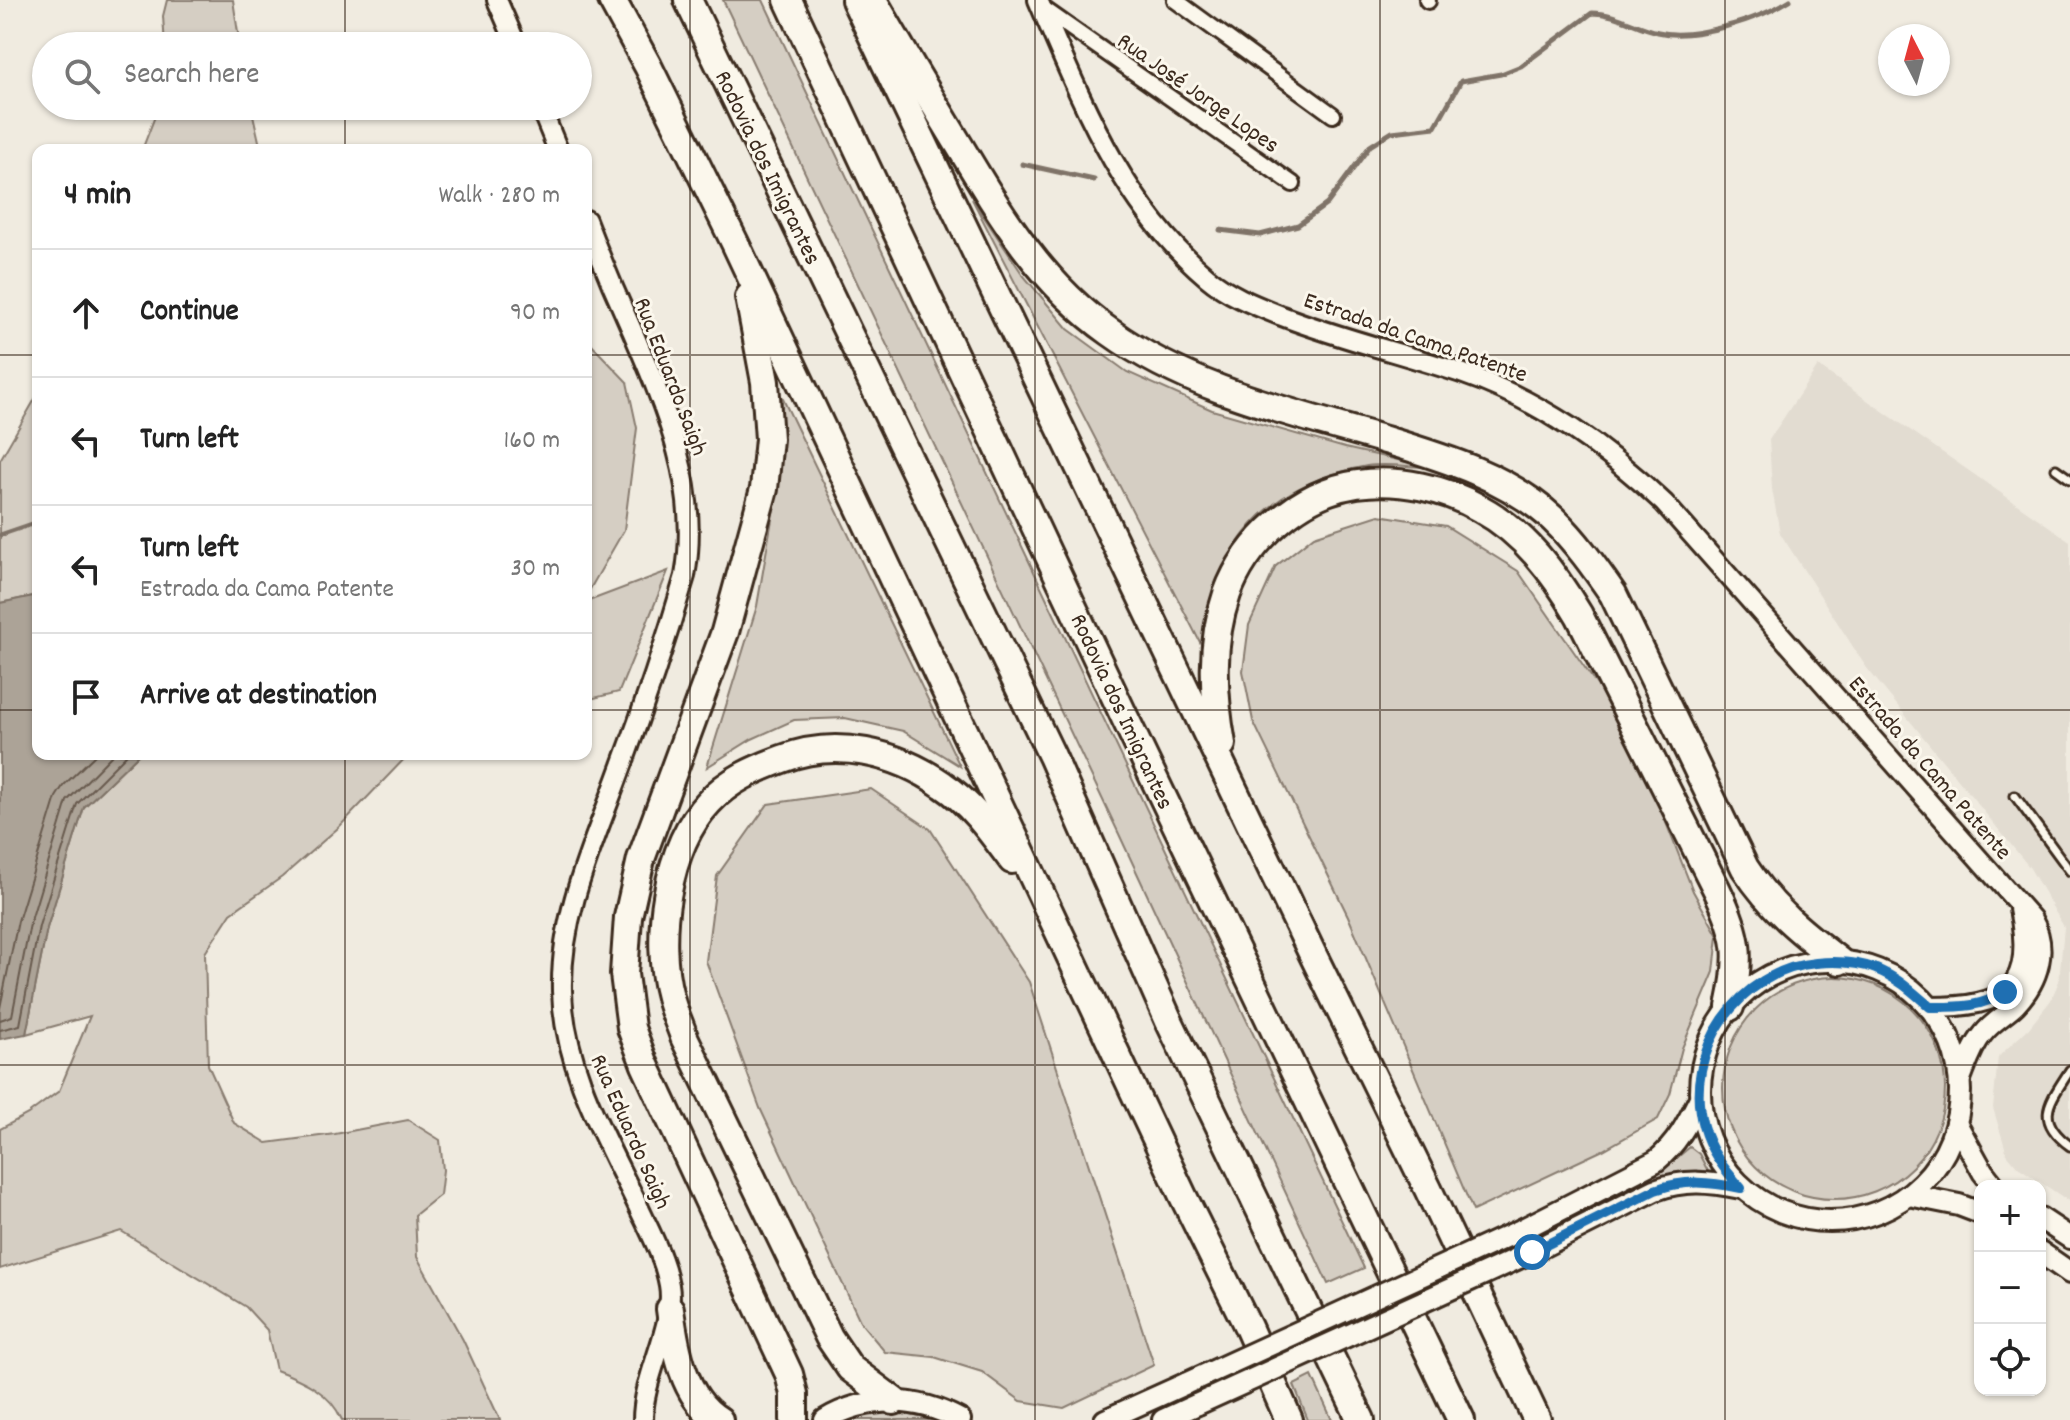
<!DOCTYPE html>
<html lang="en">
<head>
<meta charset="utf-8">
<style>
  body { margin:0; font-family:Dekko,sans-serif; background:#f2f2f2; color:#222 }
  .controls { position:absolute; right:24px; bottom:24px; display:grid; overflow:hidden; border-radius:16px; box-shadow:0 2px 6px #0004 }
  .controls button { width:72px; height:72px; display:grid; place-items:center; padding:0; border:0; border-bottom:2px solid #e0e0e0; background:#fff; color:#222; font:40px sans-serif }
  .compass { position:absolute; left:1878px; top:24px; width:72px; height:72px; border-radius:50%; background:#fff; box-shadow:0 2px 6px #0004; rotate:354deg }
  .stop { position:absolute; width:24px; height:24px; margin:-18px; border:6px solid #1f6fb2; border-radius:50%; background:#fff }
  .stop.end { background:#1f6fb2; border-color:#fff; box-shadow:0 2px 8px #0008 }
  .list { margin:0; padding:0; list-style:none }
  h2 { display:flex; justify-content:space-between; align-items:center; height:104px; margin:0; padding:0 32px; font-size:34px }
  h2 small { font-size:26px; font-weight:400; color:#767676 }
  .list li { display:grid; grid-template-columns:52px 1fr auto; gap:24px; align-items:center; box-sizing:border-box; height:128px; padding:0 32px; border-top:2px solid #e0e0e0 }
  .list b { display:block; font-size:30px; white-space:nowrap }
  .list p { margin:0; font-size:26px; white-space:nowrap; color:#767676 }
  .list em { font-size:26px; font-style:normal; color:#767676 }
  .icon { flex:none; width:44px; height:44px; fill:none; stroke:currentColor; stroke-width:2; stroke-linecap:round; stroke-linejoin:round }
  .map { position:relative; flex:none; width:2070px; height:1420px; overflow:hidden }
  .search { position:absolute; background:#fff; box-shadow:0 2px 6px #0004; left:32px; top:32px; width:560px; height:88px; display:flex; align-items:center; gap:20px; box-sizing:border-box; padding:0 28px; border-radius:44px; color:#767676; font-size:30px }
  .panel { position:absolute; background:#fff; box-shadow:0 2px 6px #0004; left:32px; top:144px; width:560px; height:616px; border-radius:16px }
  .map>svg:first-child { display:block }
</style>
</head>
<body>
<div class="map">
<svg width="2070" height="1420" viewBox="0 0 2070 1420">
  <rect width="100%" height="100%" fill="#f0ebe0"/>
  <filter id="ink" filterUnits="userSpaceOnUse"><feTurbulence type="fractalNoise" baseFrequency=".0125" numOctaves="2"/><feDisplacementMap in="SourceGraphic" scale="16" xChannelSelector="R" yChannelSelector="G"/><feConvolveMatrix kernelMatrix="1 2 1 2 8 2 1 2 1" color-interpolation-filters="sRGB"/></filter>
  <g filter="url(#ink)">
    <path fill="#e2dcd1" d="M1818 366 2070 541V1202L2018 1167 2007 1154 1993 1108 1998 1057 2029 1028 2051 1000 2059 981 2064 927 2030 868 1866 667 1780 533 1772 489 1769 440Z"/>
    <g fill="#d5cec3" stroke="#887c70" stroke-width="2">
      <path d="M167 0H233L240 46H165L163 16Z"/>
      <path d="M723 0H763L1364 1268 1328 1284 1119 834Z"/>
      <path d="M159 106H251L261 150H142Z"/>
      <path d="M972 199 1023 275 1068 329 1127 372 1212 410 1345 448 1429 467C1409 467 1387 463 1367 466 1299 478 1244 512 1219 580 1211 602 1209 629 1205 652Z"/>
      <path d="M586 339 627 382 637 428 624 530 586 596Z"/>
      <path d="M38 394V595L0 603V460Z"/>
      <path d="M782 397 960 766 903 731 845 718 794 720 752 739 707 767 757 606 780 473Z"/>
      <path d="M1379 515 1446 526 1518 571 1599 688 1650 782 1693 891 1718 936 1714 972 1682 1048 1670 1094 1658 1119 1603 1150 1473 1211 1348 916 1253 721 1243 671 1249 625 1276 566 1314 536Z"/>
      <path d="M668 571 619 692 586 700V602Z"/>
      <path d="M139 754H409L338 828 282 877 231 913 205 953 208 1065 234 1123 267 1143 335 1134 408 1120 440 1140 443 1170 440 1195 415 1215 417 1257 463 1340 500 1420H342C330 1392 303 1380 276 1370L267 1330 246 1307 121 1231 0 1269V1129L28 1114 59 1091 90 1016 26 1034 47 928 84 807Z"/>
      <path d="M871 789 930 829 1029 982 1154 1365 1064 1408 1021 1401 982 1372 934 1357 885 1352 861 1323 760 1108 706 961 717 876 768 804Z"/>
      <circle cx="1834" cy="1088" r="111"/>
      <path d="M1690 1147 1699 1154 1710 1175 1694 1172 1658 1179 1656 1175Z"/>
      <path d="M1312 1376 1332 1420H1308L1294 1385Z"/>
      <path d="M892 1411 935 1420H847L853 1416Z"/>
    </g>
    <path fill="#aca397" stroke="#7f7367" stroke-width="2" d="M38 595V754H139L84 807 47 928 26 1034 0 1039V603Z"/>
    <g fill="none" stroke-linecap="round" stroke-linejoin="round">
      <g stroke="#685a4e" stroke-width="2">
        <path d="M0 1008 18 921 56 797 63 786 96 754"/>
        <path d="M0 1020 12 1016 30 924 67 801 113 754"/>
        <path d="M0 1030 20 1025 39 926 77 804 127 754"/>
      </g>
      <g stroke="#7f7367" stroke-width="5">
        <path d="M1022 164 1094 180"/>
        <path d="M1220 230 1260 235 1298 225 1327 204 1370 146 1392 132 1435 127 1461 81 1501 74 1521 66 1592 13C1616 13 1635 27 1658 32 1693 41 1760 19 1790 0"/>
        <path d="M0 535 38 522"/>
      </g>
      <g stroke="#3b2a1e" stroke-width="13">
        <g id="service">
          <path d="M2056 469 2070 479"/>
          <path d="M2015 796 2070 871"/>
          <path d="M2070 1070C2050 1102 2033 1119 2070 1146"/>
        </g>
      </g>
      <g stroke="#3b2a1e" stroke-width="20">
        <g id="minor">
          <path d="M1175 0 1333 115"/>
          <path d="M1427 0 1428 1"/>
          <path d="M1041 7 1293 184"/>
        </g>
      </g>
      <g stroke="#3b2a1e" stroke-width="24">
        <g id="tertiary">
          <path d="M497 0 517 46"/>
          <path d="M1038 0C1081 99 1122 206 1207 277 1228 295 1257 306 1282 316 1341 339 1402 353 1461 373 1540 400 1605 447 1664 503L2032 919C2049 948 2039 981 2016 1005 2006 1015 1992 1022 1983 1034 1972 1047 1967 1064 1961 1079"/>
          <path d="M540 106 558 150"/>
          <path d="M586 220C600 257 615 293 631 328 665 407 701 489 685 576 666 641 644 707 620 771 594 843 560 913 562 991 564 1068 606 1139 638 1206 650 1232 664 1257 669 1285 676 1325 643 1374 643 1420"/>
          <path d="M1930 1007C2006 1007 2036 989 2019 909"/>
        </g>
      </g>
      <g stroke="#3b2a1e" stroke-width="26">
        <g id="secondary">
          <circle cx="1830" cy="1091" r="130"/>
          <path d="M1957 1125 1983 1172 1994 1186"/>
          <path d="M1909 1195 1959 1205 1980 1213"/>
          <path d="M2040 1218 2070 1238"/>
          <path d="M1521 1230 1656 1161C1677 1144 1687 1124 1699 1100"/>
          <path d="M1532 1252 1655 1190C1685 1179 1710 1182 1741 1188"/>
          <path d="M2040 1252 2070 1273"/>
          <path d="M825 1420C867 1395 918 1396 960 1420"/>
          <path d="M1105 1420 1187 1383"/>
          <path d="M1163 1420 1198 1404"/>
        </g>
      </g>
      <g stroke="#3b2a1e" stroke-width="32">
        <g id="motorway">
          <path d="M612 0 648 66 735 243 1183 1196 1248 1327 1289 1420"/>
          <path d="M688 0 1052 756 1168 1019 1361 1420"/>
          <path d="M788 0 1125 718 1461 1420"/>
          <path d="M855 0 1313 955 1428 1189 1537 1420"/>
          <path d="M873 0C900 47 928 94 956 140 999 212 1040 283 1110 332 1189 389 1287 411 1379 438 1438 456 1506 475 1553 519 1576 541 1595 568 1613 594L1745 868C1772 909 1801 932 1839 961"/>
          <path d="M749 297 765 382 769 439 764 489 725 632 641 859 628 917 624 974 631 1028 645 1065 789 1374 794 1394V1420"/>
          <path d="M1222 744C1213 694 1210 643 1227 594 1246 541 1300 492 1357 484 1398 478 1445 488 1481 509 1525 533 1554 573 1579 615L1717 890C1740 938 1741 956 1730 1007"/>
          <path d="M670 1309C675 1347 683 1398 719 1420"/>
          <path d="M894 1401 850 1368 829 1337 684 1037C680 1024 673 1011 670 997 654 939 666 847 709 802 729 780 755 769 782 759 836 738 896 752 943 785 972 804 992 833 1012 860"/>
        </g>
      </g>
      <use href="#service" stroke="#fbf7ec" stroke-width="7"/>
      <use href="#minor" stroke="#fbf7ec" stroke-width="14"/>
      <use href="#tertiary" stroke="#fbf7ec" stroke-width="18"/>
      <use href="#secondary" stroke="#fbf7ec" stroke-width="20"/>
      <use href="#motorway" stroke="#fbf7ec" stroke-width="26"/>
      <g stroke="#3b2a1e" stroke-width="26" stroke-linecap="butt">
        <g id="secondary-bridge">
          <path d="M1187 1383 1521 1230"/>
          <path d="M1198 1404 1532 1252"/>
        </g>
      </g>
      <use href="#secondary-bridge" stroke="#fbf7ec" stroke-width="20"/>
    </g>
  </g>
  <g fill="none" stroke-linecap="round" stroke-linejoin="round" filter="url(#ink)">
    <path stroke="#1f6fb2" stroke-width="10" d="M1532 1252 1655 1190C1685 1179 1710 1182 1741 1188 1724 1169 1710 1151 1703 1126 1682 1051 1740 970 1816 963 1836 961 1857 962 1876 969 1898 978 1913 992 1930 1007 1960 1007 1979 1008 2005 992"/>
  </g>
  <path fill="none" stroke="#3b2a1e" stroke-width="2" stroke-opacity="0.55" d="M345 0V46M690 0V1420M1035 0V1420M1380 0V1420M1725 0V1420M345 106V150M0 355H38M586 355H2070M0 710H38M586 710H2070M345 754V1420M0 1065H2070"/>
  <g text-anchor="middle" stroke-width="6" stroke-linejoin="round" paint-order="stroke">
    <g font-size="24" fill="#3b2a1e" stroke="#fbf7ec">
      <text transform="translate(1199 92) rotate(35)" y="8">Rua José Jorge Lopes</text>
      <text transform="translate(769 167) rotate(64)" y="8">Rodovia dos Imigrantes</text>
      <text transform="translate(1416 336) rotate(19)" y="8">Estrada da Cama Patente</text>
      <text transform="translate(672 376) rotate(69)" y="8">Rua Eduardo Saigh</text>
      <text transform="translate(1123 711) rotate(65)" y="8">Rodovia dos Imigrantes</text>
      <text transform="translate(1931 767) rotate(49)" y="8">Estrada da Cama Patente</text>
      <text transform="translate(632 1131) rotate(66)" y="8">Rua Eduardo Saigh</text>
    </g>
  </g>
</svg>
<div class="controls">
<button>+</button>
<button>−</button>
<button><svg class="icon" aria-label="locate" viewBox="0 0 24 24"><circle cx="12" cy="12" r="6"/><path d="M12 2v4M12 18v4M2 12h4M18 12h4"/></svg></button>
</div>
<svg class="compass" viewBox="-18 -18 36 36"><path d="M0-13l5 13h-10z" fill="#e53935"/><path d="M0 13l5-13h-10z" fill="#767676"/></svg>
<div class="stop" style="left:1532px;top:1252px"></div>
<div class="stop end" style="left:2005px;top:992px"></div>
<div class="search"><svg class="icon" aria-label="search" viewBox="0 0 24 24"><circle cx="10" cy="10" r="6"/><path d="M15 15l6 6"/></svg>Search here</div>
<section class="panel">
<h2>4 min<small>Walk · 280 m</small></h2>
<ul class="list">
<li><svg class="icon" aria-label="ahead" viewBox="0 0 24 24"><path d="M12 20V5M6 11l6-6 6 6"/></svg><div><b>Continue</b></div><em>90 m</em></li>
<li><svg class="icon" aria-label="left" viewBox="0 0 24 24"><path d="M17 20v-9H6M10 6l-5 5 5 5"/></svg><div><b>Turn left</b></div><em>160 m</em></li>
<li><svg class="icon" aria-label="left" viewBox="0 0 24 24"><path d="M17 20v-9H6M10 6l-5 5 5 5"/></svg><div><b>Turn left</b><p>Estrada da Cama Patente</p></div><em>30 m</em></li>
<li><svg class="icon" aria-label="arrive" viewBox="0 0 24 24"><path d="M6 21V4h12l-3 4 3 4H6"/></svg><div><b>Arrive at destination</b></div></li>
</ul>
</section>
</div>
</body>
</html>
